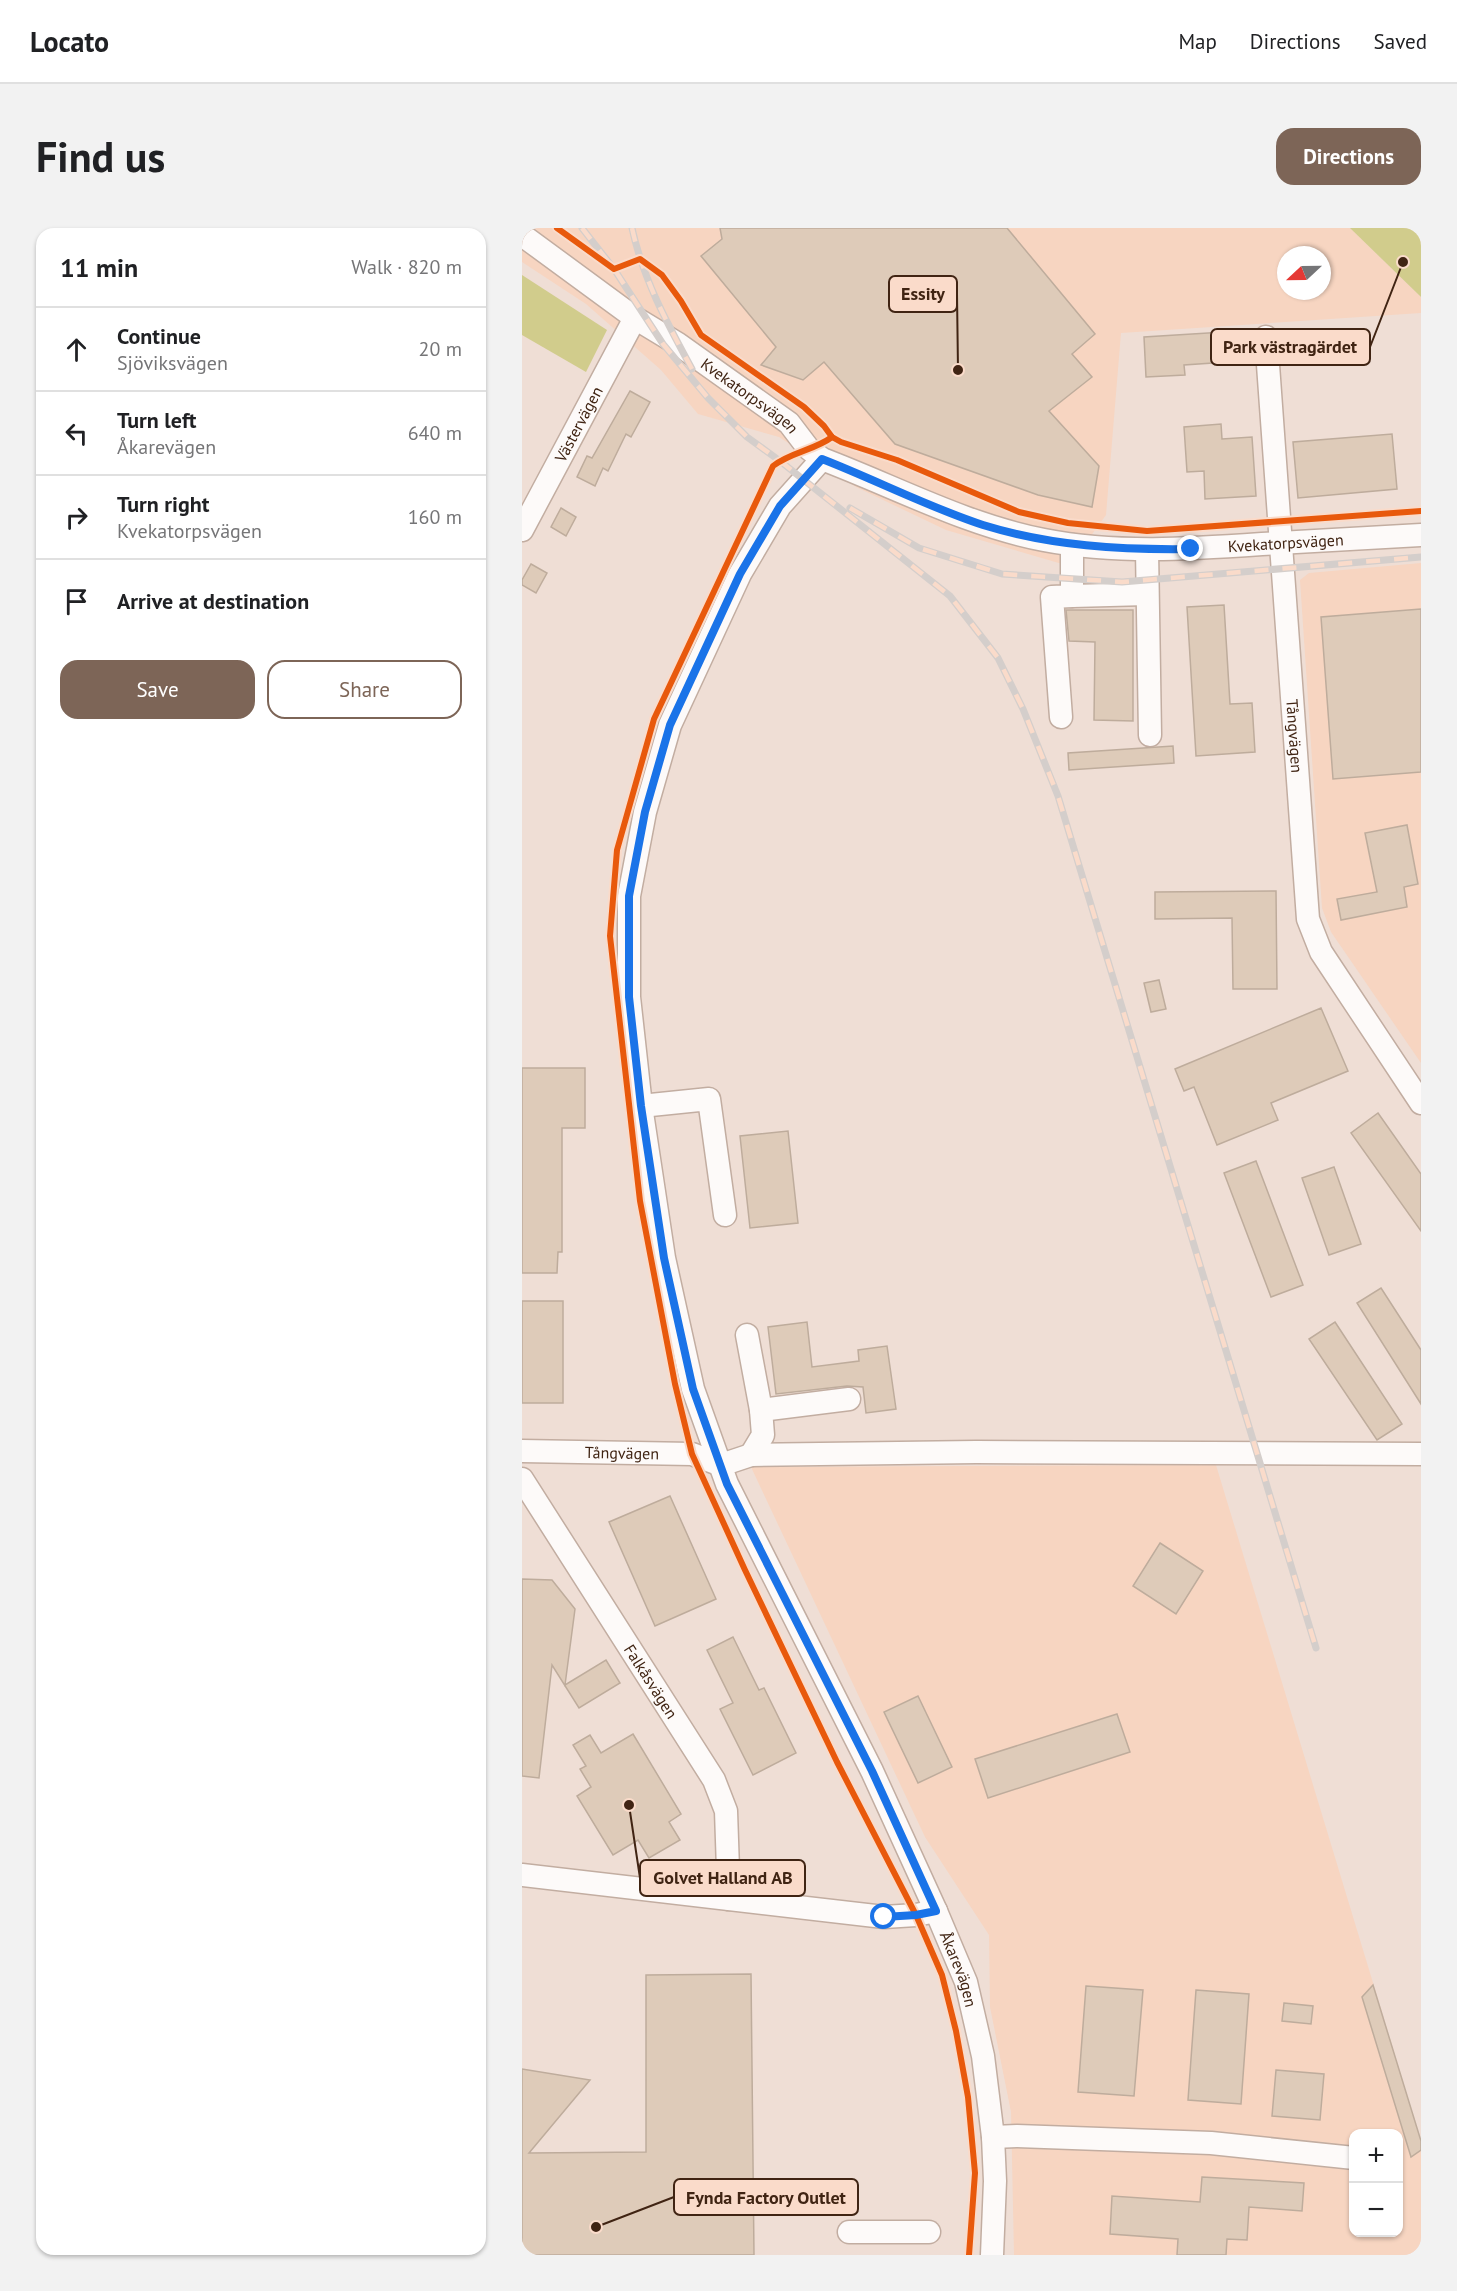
<!DOCTYPE html>
<html lang="en">
<head>
<meta charset="utf-8">
<style>
  body { margin:0; font-family:"PT Sans",sans-serif; background:#f2f2f2; color:#202124 }
  .controls { position:absolute; right:18px; bottom:18px; display:grid; overflow:hidden; border-radius:12px; box-shadow:0 2px 4px #0004 }
  .controls button { width:54px; height:54px; display:grid; place-items:center; padding:0; border:0; border-bottom:2px solid #e0e0e0; background:#fff; color:#202124; font:30px sans-serif }
  .compass { position:absolute; left:755px; top:18px; width:54px; height:54px; border-radius:50%; background:#fff; box-shadow:0 2px 4px #0004; rotate:248deg }
  .stop { position:absolute; width:18px; height:18px; margin:-14px; border:4px solid #1a73e8; border-radius:50%; background:#fff }
  .stop.end { background:#1a73e8; border-color:#fff; box-shadow:0 2px 6px #0008 }
  .list { margin:0; padding:0; list-style:none }
  h2 { display:flex; justify-content:space-between; align-items:center; height:78px; margin:0; padding:0 24px; font-size:26px }
  h2 small { font-size:20px; font-weight:400; color:#757577 }
  .list li { display:grid; grid-template-columns:39px 1fr auto; gap:18px; align-items:center; box-sizing:border-box; height:84px; padding:0 24px; border-top:2px solid #e0e0e0 }
  .list b { display:block; font-size:22px; white-space:nowrap }
  .list p { margin:0; font-size:20px; white-space:nowrap; color:#757577 }
  .list em { font-size:20px; font-style:normal; color:#757577 }
  .actions { display:flex; gap:12px; padding:18px 24px }
  .actions a { flex:1; padding:14px 0; border:2px solid #7d6557; border-radius:18px; text-align:center; font-size:21px; color:#7d6557 }
  .actions .main { background:#7d6557; color:#fff }
  .icon { flex:none; width:33px; height:33px; fill:none; stroke:currentColor; stroke-width:2; stroke-linecap:round; stroke-linejoin:round }
  .map { position:relative; flex:none; width:899px; height:2027px; overflow:hidden; border-radius:18px }
  header { display:flex; align-items:center; gap:36px; box-sizing:border-box; height:84px; padding:0 30px; background:#fff; border-bottom:2px solid #e0e0e0 }
  header strong { font-size:28px }
  nav { display:flex; gap:33px; margin-inline-start:auto; font-size:21px }
  .intro { display:flex; align-items:center; justify-content:space-between; box-sizing:border-box; height:144px; padding:0 36px }
  h1 { margin:0; font-size:42px }
  .button { padding:15px 27px; border-radius:18px; background:#7d6557; color:#fff; font-size:21px; font-weight:700 }
  main { display:flex; gap:36px; padding:0 36px }
  aside { flex:1; background:#fff; border-radius:18px; box-shadow:0 2px 4px #0004 }
  .map>svg:first-child { display:block }
</style>
</head>
<body>
<header>
<strong>Locato</strong>
<nav><a>Map</a><a>Directions</a><a>Saved</a></nav>
</header>
<div class="intro"><h1>Find us</h1><a class="button">Directions</a></div>
<main>
<aside>
<h2>11 min<small>Walk · 820 m</small></h2>
<ul class="list">
<li><svg class="icon" aria-label="ahead" viewBox="0 0 24 24"><path d="M12 20V5M6 11l6-6 6 6"/></svg><div><b>Continue</b><p>Sjöviksvägen</p></div><em>20 m</em></li>
<li><svg class="icon" aria-label="left" viewBox="0 0 24 24"><path d="M17 20v-9H6M10 6l-5 5 5 5"/></svg><div><b>Turn left</b><p>Åkarevägen</p></div><em>640 m</em></li>
<li><svg class="icon" aria-label="right" viewBox="0 0 24 24"><path d="M7 20v-9h11M14 6l5 5-5 5"/></svg><div><b>Turn right</b><p>Kvekatorpsvägen</p></div><em>160 m</em></li>
<li><svg class="icon" aria-label="arrive" viewBox="0 0 24 24"><path d="M6 21V4h12l-3 4 3 4H6"/></svg><div><b>Arrive at destination</b></div></li>
</ul>
<div class="actions"><a class="main">Save</a><a>Share</a></div>
</aside>
<div class="map">
<svg width="899" height="2027" viewBox="0 0 899 2027">
  <rect width="100%" height="100%" fill="#efded5"/>
  <g fill="#f7d5c1" fill-rule="evenodd">
    <path d="M0 0H828L899 69V85L599 105 584 287 547 338 424 302 334 259 257 209 176 186 139 142 64 76 0 34ZM764 27H800V63H764Z"/>
    <path d="M899 335V835L809 704 800 680 778 352 787 345Z"/>
    <path d="M694 1237 899 1913V2027H492L489 1884 468 1779 467 1707 403 1609 229 1239ZM832 1906H876V2004H832Z"/>
  </g>
  <g fill="#d1cc8c">
    <path d="M828 0H899V69Z"/>
    <path d="M0 47 85 102 64 144 0 107Z"/>
  </g>
  <g fill="#decbb9" stroke="#beac9c" stroke-width="1.5">
    <path d="M198 0H485L573 106 550 126 570 149 527 183 577 238 570 279 516 267 373 216 302 134 281 152 239 137 254 119 179 28 200 11Z"/>
    <path d="M718 103 720 133 662 137 663 147 624 149 622 109Z"/>
    <path d="M108 163 128 174 109 209 104 206 86 243 81 240 73 258 55 249 65 228 70 230Z"/>
    <path d="M699 196 700 211 730 209 734 268 683 271 682 243 665 244 662 199Z"/>
    <path d="M870 206 875 261 776 270 771 214Z"/>
    <path d="M39 280 54 289 44 308 29 299Z"/>
    <path d="M9 336 25 345 14 365 0 357V352Z"/>
    <path d="M702 377 708 476 730 475 733 524 674 528 665 379Z"/>
    <path d="M899 381V544L811 551 799 389Z"/>
    <path d="M544 382H611V493L572 492 573 414 547 413Z"/>
    <path d="M651 518 652 535 547 542 546 525Z"/>
    <path d="M885 597 896 656 882 659 885 679 819 692 815 671 855 664 843 605Z"/>
    <path d="M754 663 755 761H711L710 690 633 691V664Z"/>
    <path d="M637 752 644 781 629 784 622 755Z"/>
    <path d="M799 780 826 843 749 875 756 892 695 917 672 859 662 863 653 841Z"/>
    <path d="M0 840H63V900H40V1024H36L35 1045H0Z"/>
    <path d="M856 885 899 946V1003L829 905Z"/>
    <path d="M266 903 276 995 228 1000 218 908Z"/>
    <path d="M734 933 781 1057 749 1069 702 945Z"/>
    <path d="M812 939 839 1016 807 1027 780 950Z"/>
    <path d="M859 1060 899 1122V1176L835 1075Z"/>
    <rect x="0" y="1073" width="41" height="102"/>
    <path d="M285 1094 290 1139 337 1133 336 1122 365 1118 374 1181 344 1185 341 1159 325 1158 254 1166 246 1099Z"/>
    <path d="M813 1094 880 1196 855 1212 787 1111Z"/>
    <path d="M148 1268 194 1371 133 1398 87 1294Z"/>
    <path d="M638 1315 681 1343 654 1386 611 1358Z"/>
    <path d="M0 1351 30 1352 53 1381 43 1457 84 1432 98 1455 57 1480 30 1437 17 1550 0 1548Z"/>
    <path d="M211 1409 237 1462 242 1460 274 1525 231 1547 198 1481 211 1475 185 1422Z"/>
    <path d="M396 1468 430 1539 396 1555 362 1484Z"/>
    <path d="M595 1486 608 1524 466 1570 453 1531Z"/>
    <path d="M111 1506 159 1586 147 1594 158 1612 127 1630 116 1612 91 1627 55 1568 69 1559 58 1541 64 1538 51 1517 68 1507 79 1525Z"/>
    <path d="M229 1746 232 2027H0V1841L68 1852 7 1925 124 1924V1747Z"/>
    <path d="M851 1757 899 1913V1922L889 1929 840 1769Z"/>
    <path d="M564 1758 621 1762 612 1868 556 1864Z"/>
    <path d="M674 1762 727 1766 719 1876 666 1872Z"/>
    <path d="M762 1775 791 1778 789 1796 760 1793Z"/>
    <path d="M754 1842 802 1846 798 1892 750 1888Z"/>
    <path d="M680 1949 782 1955 780 1983 727 1979 725 2012 705 2011 704 2027H655L656 2011 588 2006 590 1968 678 1974Z"/>
  </g>
  <g fill="none" stroke-linecap="round" stroke-linejoin="round">
    <g stroke="#c2ada1" stroke-width="25">
      <g id="minor">
        <path id="s1" d="M0 7 113 90 156 116 267 195 286 220 300 231C374 259 444 297 522 312 594 326 668 321 740 316 793 313 846 310 899 307"/>
        <path id="s2" d="M744 109 786 691 799 724 899 875"/>
        <path id="s3" d="M300 231 258 278 218 346 148 497 123 584 107 668V769L119 878 142 1030 171 1161 205 1256 350 1543 414 1683 444 1754 461 1828 471 1909 473 1953 470 2027"/>
        <path id="s4" d="M0 302 113 90"/>
        <path d="M625 322 628 507"/>
        <path d="M550 368 625 366"/>
        <path d="M539 489 530 369 550 368V317"/>
        <path d="M119 878 187 871 203 987"/>
        <path d="M225 1107 239 1182 241 1207 229 1227"/>
        <path d="M239 1182 327 1171"/>
        <path id="s5" d="M0 1223 170 1226 199 1237 229 1227 454 1224 899 1226"/>
        <path id="s6" d="M0 1251 192 1552 204 1583 207 1671"/>
        <path d="M0 1647 362 1689 394 1687 414 1683"/>
        <path d="M471 1909 495 1908 689 1915 832 1930"/>
        <path d="M327 2004H407"/>
      </g>
    </g>
    <use href="#minor" stroke="#fdfaf9" stroke-width="22"/>
    <g stroke="#d4cecb" stroke-width="7">
      <g id="rail">
        <path d="M60 0 92 41 141 116 186 170 225 209 258 233 428 368 476 430 501 481 536 568 794 1420"/>
        <path d="M110 0C121 51 145 95 170 141"/>
        <path d="M328 280 397 320 480 346 600 354 899 329"/>
      </g>
    </g>
    <use href="#rail" stroke="#fadbca" stroke-width="4.5" stroke-dasharray="14" stroke-linecap="butt"/>
    <g stroke="#fadbca" stroke-width="10">
      <g id="cycleway">
        <path d="M35 0 92 41 118 31 140 47 159 73 179 107 282 179 302 198 310 209 319 214 375 232 497 284 546 295 625 303 899 283"/>
        <path d="M310 209C293 222 269 224 251 238L132 491 95 622 88 708 118 973 153 1156 170 1226 223 1342 315 1534 394 1687 420 1747 434 1803 446 1869 453 1945 447 2027"/>
      </g>
    </g>
    <use href="#cycleway" stroke="#e8590c" stroke-width="6"/>
  </g>
  <g fill="none" stroke-linecap="round" stroke-linejoin="round">
    <path stroke="#1a73e8" stroke-width="8" d="M362 1689 394 1687 414 1683 350 1543 205 1256 171 1161 142 1030 119 878 107 769V668L123 584 148 497 218 346 258 278 300 231C354 252 406 279 461 297 529 318 599 322 669 321"/>
  </g>
  <g text-anchor="middle" stroke-width="4.5" stroke-linejoin="round" paint-order="stroke">
    <g font-size="16" fill="#402413" stroke="#fadbca">
      <text dy="6" stroke="none"><textPath href="#s1" startOffset="279">Kvekatorpsvägen</textPath></text>
      <text dy="6" stroke="none"><textPath href="#s4" startOffset="120">Västervägen</textPath></text>
      <text dy="6" stroke="none"><textPath href="#s1" startOffset="855">Kvekatorpsvägen</textPath></text>
      <text dy="6" stroke="none"><textPath href="#s2" startOffset="400">Tångvägen</textPath></text>
      <text dy="6" stroke="none"><textPath href="#s5" startOffset="100">Tångvägen</textPath></text>
      <text dy="6" stroke="none"><textPath href="#s6" startOffset="240">Falkåsvägen</textPath></text>
      <text dy="6" stroke="none"><textPath href="#s3" startOffset="1622">Åkarevägen</textPath></text>
    </g>
  </g>
  <path fill="none" stroke="#402413" stroke-width="2" d="M436 142L435 66M881 34L848 119M107 1577L118 1650M74 1999L152 1969"/>
  <g fill="#402413" stroke="#fadbca" stroke-width="2">
    <circle cx="436" cy="142" r="6"/>
    <circle cx="881" cy="34" r="6"/>
    <circle cx="107" cy="1577" r="6"/>
    <circle cx="74" cy="1999" r="6"/>
  </g>
  <g fill="#fadbca" stroke="#402413" stroke-width="2">
    <rect x="367" y="48" width="68" height="36" rx="6"/>
    <rect x="689" y="101" width="159" height="36" rx="6"/>
    <rect x="118" y="1632" width="165" height="36" rx="6"/>
    <rect x="152" y="1951" width="184" height="36" rx="6"/>
  </g>
  <g font-size="18" text-anchor="middle" font-weight="bold" fill="#402413">
    <text x="401" y="72">Essity</text>
    <text x="768" y="125">Park västragärdet</text>
    <text x="201" y="1656">Golvet Halland AB</text>
    <text x="244" y="1976">Fynda Factory Outlet</text>
  </g>
</svg>
<div class="controls">
<button>+</button>
<button>−</button>
</div>
<svg class="compass" viewBox="-18 -18 36 36"><path d="M0-13l5 13h-10z" fill="#e53935"/><path d="M0 13l5-13h-10z" fill="#757577"/></svg>
<div class="stop" style="left:362px;top:1689px"></div>
<div class="stop end" style="left:669px;top:321px"></div>
</div>
</main>
</body>
</html>
